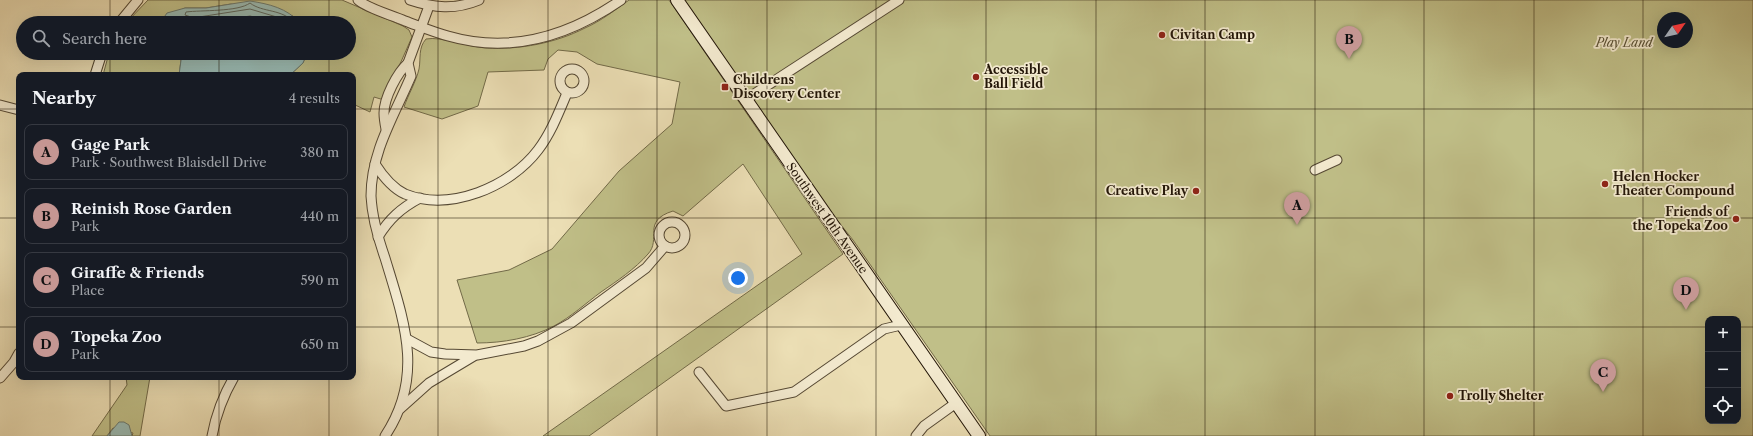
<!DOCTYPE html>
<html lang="en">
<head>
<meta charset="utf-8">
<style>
  body { margin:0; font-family:"Libre Caslon Text",serif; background:#20242c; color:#f1f3f6 }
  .controls { position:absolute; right:12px; bottom:12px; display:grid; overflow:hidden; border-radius:8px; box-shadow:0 4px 16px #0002 }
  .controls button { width:36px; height:36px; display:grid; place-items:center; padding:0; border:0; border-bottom:1px solid #363941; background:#171b24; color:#f1f3f6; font:20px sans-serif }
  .compass { position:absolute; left:1657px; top:12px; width:36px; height:36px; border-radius:50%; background:#171b24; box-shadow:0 4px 16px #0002; rotate:56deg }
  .you { position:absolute; left:738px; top:278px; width:14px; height:14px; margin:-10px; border:3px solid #fff; border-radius:50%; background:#1a73e8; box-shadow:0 0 0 6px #1a73e833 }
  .badge { display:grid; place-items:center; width:26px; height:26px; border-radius:50%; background:#c59692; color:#111; font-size:13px; font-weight:700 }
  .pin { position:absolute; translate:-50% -33px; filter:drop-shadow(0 1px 2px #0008) }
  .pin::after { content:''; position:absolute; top:21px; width:14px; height:12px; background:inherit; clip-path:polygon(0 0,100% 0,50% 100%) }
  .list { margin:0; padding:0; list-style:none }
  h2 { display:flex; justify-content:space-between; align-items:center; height:52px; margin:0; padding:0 16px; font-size:17px }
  h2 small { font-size:13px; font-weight:400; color:#9ea1a6 }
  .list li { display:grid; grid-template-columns:26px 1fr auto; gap:12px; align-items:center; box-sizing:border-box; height:56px; margin:0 8px 8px; padding:0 8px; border:1px solid #363941; border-radius:8px }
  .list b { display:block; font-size:15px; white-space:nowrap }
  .list p { margin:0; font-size:13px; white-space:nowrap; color:#9ea1a6 }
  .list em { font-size:13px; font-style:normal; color:#9ea1a6 }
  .icon { flex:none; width:22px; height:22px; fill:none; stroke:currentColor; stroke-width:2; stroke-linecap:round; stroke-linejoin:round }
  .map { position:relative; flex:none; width:1753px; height:436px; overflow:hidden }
  .search { position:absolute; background:#171b24; box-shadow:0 4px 16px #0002; left:16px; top:16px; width:340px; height:44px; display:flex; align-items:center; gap:10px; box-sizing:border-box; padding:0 14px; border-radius:22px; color:#9ea1a6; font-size:15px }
  .panel { position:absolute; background:#171b24; box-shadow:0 4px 16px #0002; left:16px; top:72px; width:340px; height:308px; border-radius:8px }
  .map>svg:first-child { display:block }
</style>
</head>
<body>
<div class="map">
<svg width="1753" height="436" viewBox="0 0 1753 436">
  <rect width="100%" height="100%" fill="#ecdfb5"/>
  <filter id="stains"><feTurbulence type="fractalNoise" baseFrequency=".005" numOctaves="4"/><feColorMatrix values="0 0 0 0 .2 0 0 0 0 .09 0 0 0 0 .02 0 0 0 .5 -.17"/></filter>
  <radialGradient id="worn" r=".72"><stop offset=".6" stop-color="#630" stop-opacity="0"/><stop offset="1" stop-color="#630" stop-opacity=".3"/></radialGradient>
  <g fill="#c0bf88" stroke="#726a48" fill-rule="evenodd">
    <path d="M148 0H342L403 26 409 30 412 37 384 100 374 97 370 112 353 104V75H290L303 63 307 53H349V23H300L293 16 231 4 206 8H185L162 18 160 23H126Z"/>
    <path d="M629 0H669L843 254 589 436H543L802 254 743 164 683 216 673 211C641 221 662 239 648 254 635 269 617 281 601 292 586 303 571 317 554 326 531 338 503 343 477 343L457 280 509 270 552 249 619 171 672 124 680 82 597 64 577 52 558 50 548 59 544 70 488 72 478 106 442 119 404 107C408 95 416 82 419 69 421 58 418 48 426 39 441 36 468 47 486 48 519 50 556 43 585 28 601 21 615 10 629 0Z"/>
    <path d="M683 0H1753V436H990L853 240 829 210ZM1663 18H1687V42H1663ZM1708 319H1738V421H1708Z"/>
    <path d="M109 53H182L179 75H103Z"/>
    <path d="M126 377H150L140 436H132L133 433 113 428 107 436H92L127 385Z"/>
  </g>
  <g fill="#9abbb4" stroke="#6a796f">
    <path d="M250 1C269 4 287 8 300 23H190L188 20 182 19 177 23H160L167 13 185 8H206Z"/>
    <path d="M182 53H307L303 63 290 75H179Z"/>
    <path d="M119 422H124L129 425 132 436H107Z"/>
  </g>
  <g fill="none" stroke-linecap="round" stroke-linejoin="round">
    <g stroke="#5e685e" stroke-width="1">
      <path d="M193 23 191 17 185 15 186 12C201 10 238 12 250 3 263 13 281 8 295 23"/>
      <path d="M198 23 199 17 250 9 280 18 288 23"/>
      <path d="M205 23 250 16 277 23"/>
    </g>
    <g stroke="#554833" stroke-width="11">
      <g id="street">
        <path d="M358 0C368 9 392 15 405 21 419 26 433 32 448 36 510 54 569 36 621 0"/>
        <path d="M410 0C434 8 455 10 479 0"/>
        <path d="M119 23 138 0"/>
        <circle cx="572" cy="81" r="12"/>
        <path d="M95 75 102 53"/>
        <path d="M745 100 899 0"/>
        <path d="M0 105 19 110"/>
        <path d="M386 129C385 124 384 119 384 113 384 98 397 73 408 63"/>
        <path d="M375 164C382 175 392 188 405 194 450 212 510 187 538 150 551 133 559 112 567 93"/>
        <path d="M1315 170 1337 160"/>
        <circle cx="672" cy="235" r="13"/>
        <path d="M378 237C389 219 401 208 420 198"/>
        <path d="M407 339 431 352 445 354 477 355 524 346 538 341 571 323 646 268 665 246"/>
        <path d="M699 372 726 406 794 392 884 329 901 325"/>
        <path d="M0 378 14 362 19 353"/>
        <path d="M400 409 429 383 474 356"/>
        <path d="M212 436C216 414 223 396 234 377"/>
        <path d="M385 436C425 376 404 321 385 258 378 238 372 217 371 196 371 152 394 116 411 76L408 63 429 6"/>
        <path d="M916 436 924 426 956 403"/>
      </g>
    </g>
    <g stroke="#231608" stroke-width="14">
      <path id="secondary" d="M677 0 979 436"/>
    </g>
    <use href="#street" stroke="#f3eacf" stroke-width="9"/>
    <use href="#secondary" stroke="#f3eacf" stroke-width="12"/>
  </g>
  <path fill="none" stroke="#231608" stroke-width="1" stroke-opacity="0.55" d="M110 0V23M219 0V23M329 0V23M438 0V436M548 0V436M657 0V436M767 0V436M876 0V436M986 0V436M1096 0V436M1205 0V436M1315 0V436M1424 0V436M1534 0V436M1643 0V436M110 53V75M219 53V75M329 53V75M0 109H19M353 109H1753M0 218H19M353 218H1753M0 327H19M353 327H1708M1738 327H1753M110 377V436M219 377V436M329 377V436"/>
  <g fill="#8f2418" stroke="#f3eacf" stroke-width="1.5">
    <circle cx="1162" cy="35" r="4"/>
    <circle cx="976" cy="77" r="4"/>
    <rect x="721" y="83" width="8" height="8" rx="2"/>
    <circle cx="1605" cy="184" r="4"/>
    <circle cx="1196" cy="191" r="4"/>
    <circle cx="1736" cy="219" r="4"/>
    <circle cx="1450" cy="396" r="4"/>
  </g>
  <g text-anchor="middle" stroke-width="3.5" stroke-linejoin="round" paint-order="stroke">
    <g font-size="12" font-weight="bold" fill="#231608" stroke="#f3eacf" text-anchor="start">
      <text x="1170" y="39">Civitan Camp</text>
      <text x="984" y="74">Accessible<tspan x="984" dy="14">Ball Field</tspan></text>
      <text x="733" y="84">Childrens<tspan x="733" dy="14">Discovery Center</tspan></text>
      <text x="1613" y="181">Helen Hocker<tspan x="1613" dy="14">Theater Compound</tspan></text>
      <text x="1188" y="195" text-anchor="end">Creative Play</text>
      <text x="1728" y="216" text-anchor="end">Friends of<tspan x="1728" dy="14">the Topeka Zoo</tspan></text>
      <text x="1458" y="400">Trolly Shelter</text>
    </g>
    <g font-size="12" font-style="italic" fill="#5a5135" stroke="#f3eacf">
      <text x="1624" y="47">Play Land</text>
    </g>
    <g font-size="12" fill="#231608" stroke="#f3eacf">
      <text transform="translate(827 218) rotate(55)" y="4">Southwest 10th Avenue</text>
    </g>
  </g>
  <rect width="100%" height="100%" filter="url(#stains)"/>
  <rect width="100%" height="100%" fill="url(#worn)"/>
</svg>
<div class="controls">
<button>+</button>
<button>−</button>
<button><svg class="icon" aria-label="locate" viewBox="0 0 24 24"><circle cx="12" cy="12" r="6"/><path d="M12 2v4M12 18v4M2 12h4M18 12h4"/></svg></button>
</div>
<svg class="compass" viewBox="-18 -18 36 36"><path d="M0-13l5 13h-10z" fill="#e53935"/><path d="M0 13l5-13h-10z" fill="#9ea1a6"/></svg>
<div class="you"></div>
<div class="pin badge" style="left:1297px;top:225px">A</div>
<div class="pin badge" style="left:1349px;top:59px">B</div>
<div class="pin badge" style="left:1603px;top:392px">C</div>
<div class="pin badge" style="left:1686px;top:310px">D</div>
<div class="search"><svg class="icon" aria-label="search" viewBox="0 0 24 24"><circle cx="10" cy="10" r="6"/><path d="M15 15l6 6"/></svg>Search here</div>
<section class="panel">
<h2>Nearby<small>4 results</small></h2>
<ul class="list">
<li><span class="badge">A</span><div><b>Gage Park</b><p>Park · Southwest Blaisdell Drive</p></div><em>380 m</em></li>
<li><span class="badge">B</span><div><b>Reinish Rose Garden</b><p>Park</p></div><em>440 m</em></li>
<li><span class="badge">C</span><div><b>Giraffe &amp; Friends</b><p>Place</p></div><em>590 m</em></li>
<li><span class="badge">D</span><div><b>Topeka Zoo</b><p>Park</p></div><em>650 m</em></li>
</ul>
</section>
</div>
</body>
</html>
